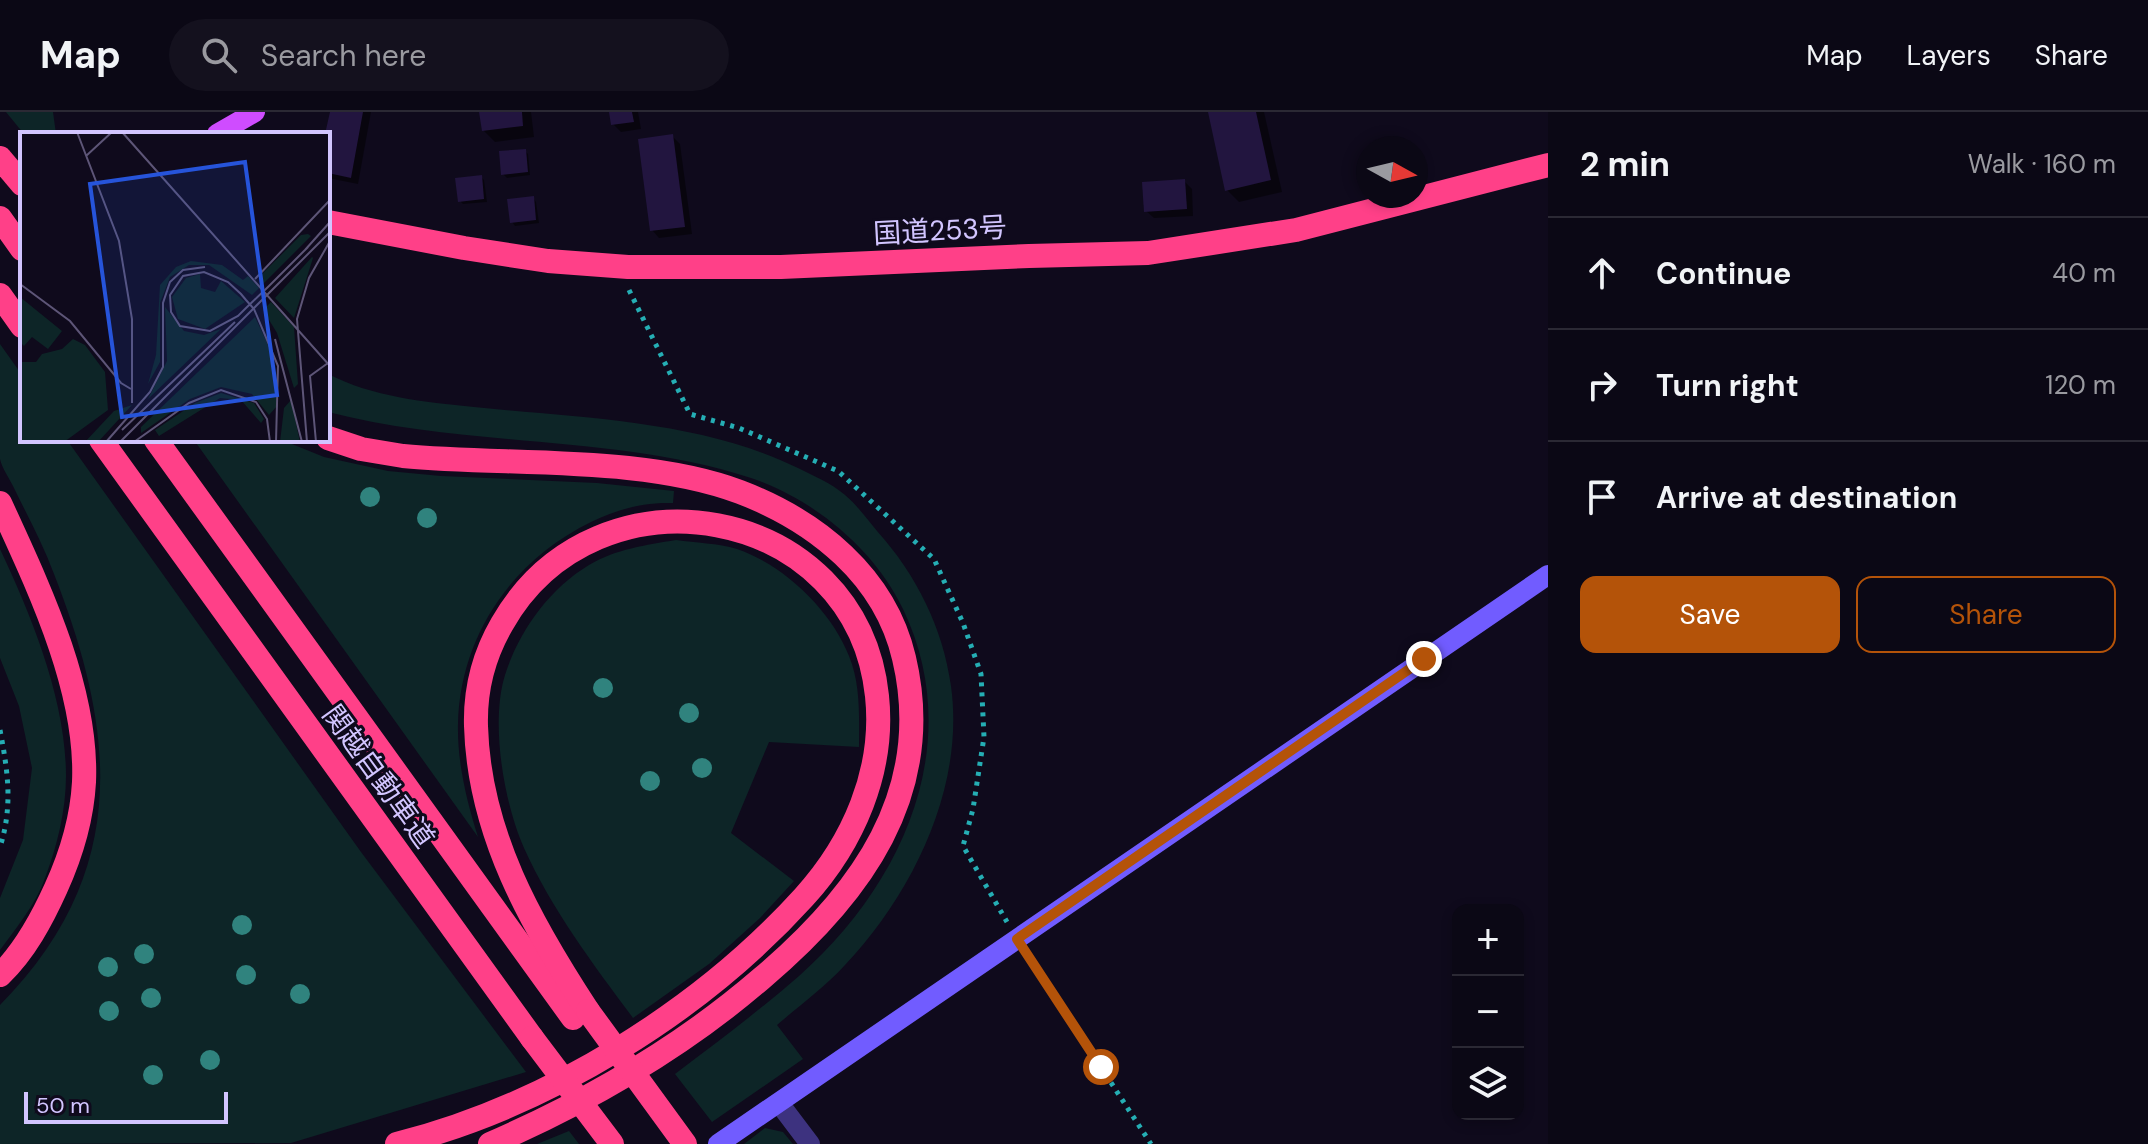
<!DOCTYPE html>
<html lang="en">
<head>
<meta charset="utf-8">
<style>
  body { margin:0; font-family:"DM Sans","Noto Sans JP",sans-serif; background:#14111e; color:#f1f3f6 }
  .controls { position:absolute; right:24px; bottom:24px; display:grid; overflow:hidden; border-radius:16px; box-shadow:0 4px 12px #0003 }
  .controls button { width:72px; height:72px; display:grid; place-items:center; padding:0; border:0; border-bottom:2px solid #2b2934; background:#0b0815; color:#f1f3f6; font:40px sans-serif }
  .compass { position:absolute; left:1356px; top:24px; width:72px; height:72px; border-radius:50%; background:#0b0815; box-shadow:0 4px 12px #0003; rotate:98deg }
  .scale { position:absolute; left:24px; bottom:20px; width:204px; box-sizing:border-box; padding-left:8px; border:4px solid #d2c5ff; border-top:0; font-size:22px; line-height:28px; white-space:nowrap; color:#d2c5ff; -webkit-text-stroke:6px #0f0a1c; paint-order:stroke }
  .stop { position:absolute; width:24px; height:24px; margin:-18px; border:6px solid #b45309; border-radius:50%; background:#fff }
  .stop.end { background:#b45309; border-color:#fff; box-shadow:0 2px 8px #0008 }
  .list { margin:0; padding:0; list-style:none }
  h2 { display:flex; justify-content:space-between; align-items:center; height:104px; margin:0; padding:0 32px; font-size:34px }
  h2 small { font-size:26px; font-weight:400; color:#9a9aa0 }
  .list li { display:grid; grid-template-columns:52px 1fr auto; gap:24px; align-items:center; box-sizing:border-box; height:112px; padding:0 32px; border-top:2px solid #2b2934 }
  .list b { display:block; font-size:30px; white-space:nowrap }
  .list em { font-size:26px; font-style:normal; color:#9a9aa0 }
  .actions { display:flex; gap:16px; padding:24px 32px }
  .actions a { flex:1; padding:18px 0; border:2px solid #b45309; border-radius:16px; text-align:center; font-size:28px; color:#b45309 }
  .actions .main { background:#b45309; color:#fff }
  .icon { flex:none; width:44px; height:44px; fill:none; stroke:currentColor; stroke-width:2; stroke-linecap:round; stroke-linejoin:round }
  .map { position:relative; flex:none; width:1548px; height:1032px; overflow:hidden }
  header { display:flex; align-items:center; gap:48px; box-sizing:border-box; height:112px; padding:0 40px; background:#0b0815; border-bottom:2px solid #2b2934 }
  header strong { font-size:38px }
  nav { display:flex; gap:44px; margin-inline-start:auto; font-size:28px }
  .search { width:560px; height:72px; background:#14111e; display:flex; align-items:center; gap:20px; box-sizing:border-box; padding:0 28px; border-radius:44px; color:#9a9aa0; font-size:30px }
  main { display:flex }
  aside { flex:1; background:#0b0815 }
  .map>svg:first-child { display:block }
</style>
</head>
<body>
<header>
<strong>Map</strong>
<div class="search"><svg class="icon" aria-label="search" viewBox="0 0 24 24"><circle cx="10" cy="10" r="6"/><path d="M15 15l6 6"/></svg>Search here</div>
<nav><a>Map</a><a>Layers</a><a>Share</a></nav>
</header>
<main>
<div class="map">
<svg width="1548" height="1032" viewBox="0 0 1548 1032">
  <rect width="100%" height="100%" fill="#0f0a1c"/>
  <g fill="#0d2527">
    <path d="M6 0H53L56 22H24Z"/>
    <path d="M0 232 22 263V328H67L361 740 526 960 291 1031 0 1032V893C130 761 117 623 54 462 43 432 27 403 13 374 9 366 2 356 0 347 0 338 0 326 0 316 0 288 0 260 0 232Z"/>
    <path d="M328 262C373 285 424 290 474 295 581 306 700 308 798 356 814 364 831 371 845 383 857 393 867 407 877 419 916 462 943 516 951 574 965 675 913 781 845 853 825 875 800 893 777 913L803 947 712 1010 675 962C717 930 759 899 799 864 903 772 967 631 903 497 875 438 814 387 751 366 616 322 466 336 328 300Z"/>
    <path d="M194 328H282L324 345 388 359 441 364 597 371 674 379 673 391C644 390 618 397 591 410 513 448 460 523 458 612 457 650 467 690 478 725Z"/>
    <path d="M676 428C695 431 718 431 737 437 784 453 831 498 849 544 861 573 859 606 859 635L769 630 731 721 794 769 760 806 709 852 633 906C593 852 552 798 524 736 504 691 490 611 505 563 519 519 549 477 589 453 616 437 646 433 676 428Z"/>
    <path d="M0 437C32 505 66 588 66 664 66 698 57 735 45 766 36 792 16 816 0 838V786L23 728 32 656 19 594 0 546Z"/>
    <path d="M765 1016 783 1020 793 1032H744Z"/>
    <path d="M569 1019 579 1032H537Z"/>
  </g>
  <g fill="#0007">
    <path d="M332 0H371L358 72 328 66 327 22Z"/>
    <path d="M481 0H531L534 25 495 30 483 18Z"/>
    <path d="M611 0H638L641 17 621 20 613 12Z"/>
    <path d="M1210 0H1264L1282 80 1239 90 1227 78Z"/>
    <path d="M672 24 680 32 692 122 659 126 652 118Z"/>
    <path d="M525 39 528 42 530 63 507 66 503 62Z"/>
    <path d="M481 65 484 68 487 90 463 92 460 89Z"/>
    <path d="M1184 69 1192 77 1193 104 1154 106 1146 99Z"/>
    <path d="M533 86 536 90 539 111 515 114 512 110Z"/>
  </g>
  <g fill="#22153f">
    <path d="M330 0H363L351 66 328 61V22H325Z"/>
    <path d="M479 0H522L523 14 482 19Z"/>
    <path d="M609 0H632L634 10 611 13Z"/>
    <path d="M1208 0H1256L1271 68 1225 79Z"/>
    <path d="M673 22 685 115 650 119 638 27Z"/>
    <path d="M526 37 528 60 501 63 499 39Z"/>
    <path d="M482 63 484 87 458 90 455 66Z"/>
    <path d="M1185 67 1187 97 1144 100 1142 70Z"/>
    <path d="M534 84 536 108 510 111 507 87Z"/>
  </g>
  <g fill="none" stroke-linecap="round" stroke-linejoin="round">
    <g stroke="#25aeb4" stroke-width="5" stroke-dasharray="4 6" stroke-linecap="butt">
      <path d="M629 178 690 302 739 316 838 359 934 447 963 511 981 562 984 625 973 697 963 734 1007 810"/>
      <path d="M0 618C8 660 13 694 0 735"/>
      <path d="M1029 845 1151 1032"/>
    </g>
    <path stroke="#3d327f" stroke-width="20" d="M779 991 810 1032"/>
    <path stroke="#715cff" stroke-width="20" d="M718 1032 1548 463"/>
    <path stroke="#cf4cff" stroke-width="20" d="M217 22 255 0"/>
    <g stroke="#ff4088" stroke-width="24">
      <path d="M0 46 22 72"/>
      <path d="M0 106 22 137"/>
      <path d="M328 110 464 136 548 149 628 155H781L1029 144 1148 141 1296 118 1548 53"/>
      <path d="M0 183 22 214"/>
      <path d="M328 326 361 337 403 344C508 354 642 343 740 380 816 409 885 464 904 546 936 681 860 783 762 866 680 937 589 989 490 1032"/>
      <path d="M101 328 532 926"/>
      <path d="M156 328 573 906"/>
      <path d="M0 391C38 474 88 577 84 670 82 707 71 743 56 776 42 807 25 839 0 863"/>
      <path d="M397 1032C547 994 700 900 804 785 853 731 885 659 877 584 857 392 597 345 502 512 484 543 475 579 476 614 479 721 531 812 588 899"/>
    </g>
    <g stroke="#ff4088" stroke-width="24">
      <path d="M588 899 685 1032"/>
      <path d="M532 926 612 1032"/>
    </g>
  </g>
  <g fill="#30837e">
    <circle cx="370" cy="385" r="10"/>
    <circle cx="427" cy="406" r="10"/>
    <circle cx="603" cy="576" r="10"/>
    <circle cx="689" cy="601" r="10"/>
    <circle cx="702" cy="656" r="10"/>
    <circle cx="650" cy="669" r="10"/>
    <circle cx="242" cy="813" r="10"/>
    <circle cx="144" cy="842" r="10"/>
    <circle cx="108" cy="855" r="10"/>
    <circle cx="246" cy="863" r="10"/>
    <circle cx="300" cy="882" r="10"/>
    <circle cx="151" cy="886" r="10"/>
    <circle cx="109" cy="899" r="10"/>
    <circle cx="210" cy="948" r="10"/>
    <circle cx="153" cy="963" r="10"/>
  </g>
  <g fill="none" stroke-linecap="round" stroke-linejoin="round">
    <path stroke="#b45309" stroke-width="10" d="M1101 955 1017 827 1424 547"/>
  </g>
  <g text-anchor="middle" stroke-width="6" stroke-linejoin="round" paint-order="stroke">
    <g font-size="28" fill="#d2c5ff" stroke="#0f0a1c">
      <text transform="translate(940 118) rotate(-3)" y="10">国道253号</text>
      <text transform="translate(379 664) rotate(54)" y="10">関越自動車道</text>
    </g>
  </g>
  <g transform="translate(20 20)">
    <rect width="310" height="310" fill="#0f0a1c"/>
    <path d="M288 102 291 104 243 152 239 145 281 103ZM292 125 293 126 274 186 255 166ZM171 129 202 133 223 148 228 144 239 156 232 163 189 133H169L150 145 140 171V230L128 252 136 223 140 153 156 135ZM180 142 181 156 195 160 201 149 225 170 185 197 158 187 152 165 166 146ZM0 165 42 199 28 217 12 205 4 214 0 210ZM251 170 274 195 278 252 274 256 257 201 243 178ZM145 175 164 199 184 203 201 197 128 267 147 229ZM235 185 251 219 258 256V273L249 283 232 262 201 255 170 267 121 301V295ZM53 207 65 213 85 240 88 278 44 310H0V230H16L22 222 42 217ZM201 261 234 271 244 287 241 291 221 268 200 266 139 304 135 298 175 271ZM271 268 280 310H260L264 276ZM112 273 78 310H65L94 279Z" fill="#0d2527"/>
    <path fill="none" stroke="#5d5577" stroke-width="2" d="M57 0 99 109 112 187V271M102 0 310 234M66 24 92 0M285 118 310 90M235 147 310 68M0 152 50 189 101 251 111 257M255 207 282 310M102 298 215 190M86 310 130 260 143 235V171L150 150 163 138 185 135M100 310 310 100M114 310 169 271 201 258 236 270 247 287 250 310M256 310 258 234 234 177 226 168 221 162 208 150 184 140 163 144 150 163 151 180 160 194 190 199 218 184 225 177 249 154 288 115M287 310 277 187 289 146 310 109M296 310 290 244 308 231"/>
    <path fill="#2654da" fill-opacity="0.15" stroke="#2654da" stroke-width="4" d="M225 30 257 263 102 285 70 52Z"/>
    <rect width="310" height="310" fill="none" stroke="#d2c5ff" stroke-width="4"/>
  </g>
</svg>
<div class="controls">
<button>+</button>
<button>−</button>
<button><svg class="icon" aria-label="layers" viewBox="0 0 24 24"><path d="M12 4l9 5-9 5-9-5zM3 14l9 5 9-5"/></svg></button>
</div>
<svg class="compass" viewBox="-18 -18 36 36"><path d="M0-13l5 13h-10z" fill="#e53935"/><path d="M0 13l5-13h-10z" fill="#9a9aa0"/></svg>
<div class="scale">50 m</div>
<div class="stop" style="left:1101px;top:955px"></div>
<div class="stop end" style="left:1424px;top:547px"></div>
</div>
<aside>
<h2>2 min<small>Walk · 160 m</small></h2>
<ul class="list">
<li><svg class="icon" aria-label="ahead" viewBox="0 0 24 24"><path d="M12 20V5M6 11l6-6 6 6"/></svg><div><b>Continue</b></div><em>40 m</em></li>
<li><svg class="icon" aria-label="right" viewBox="0 0 24 24"><path d="M7 20v-9h11M14 6l5 5-5 5"/></svg><div><b>Turn right</b></div><em>120 m</em></li>
<li><svg class="icon" aria-label="arrive" viewBox="0 0 24 24"><path d="M6 21V4h12l-3 4 3 4H6"/></svg><div><b>Arrive at destination</b></div></li>
</ul>
<div class="actions"><a class="main">Save</a><a>Share</a></div>
</aside>
</main>
</body>
</html>
